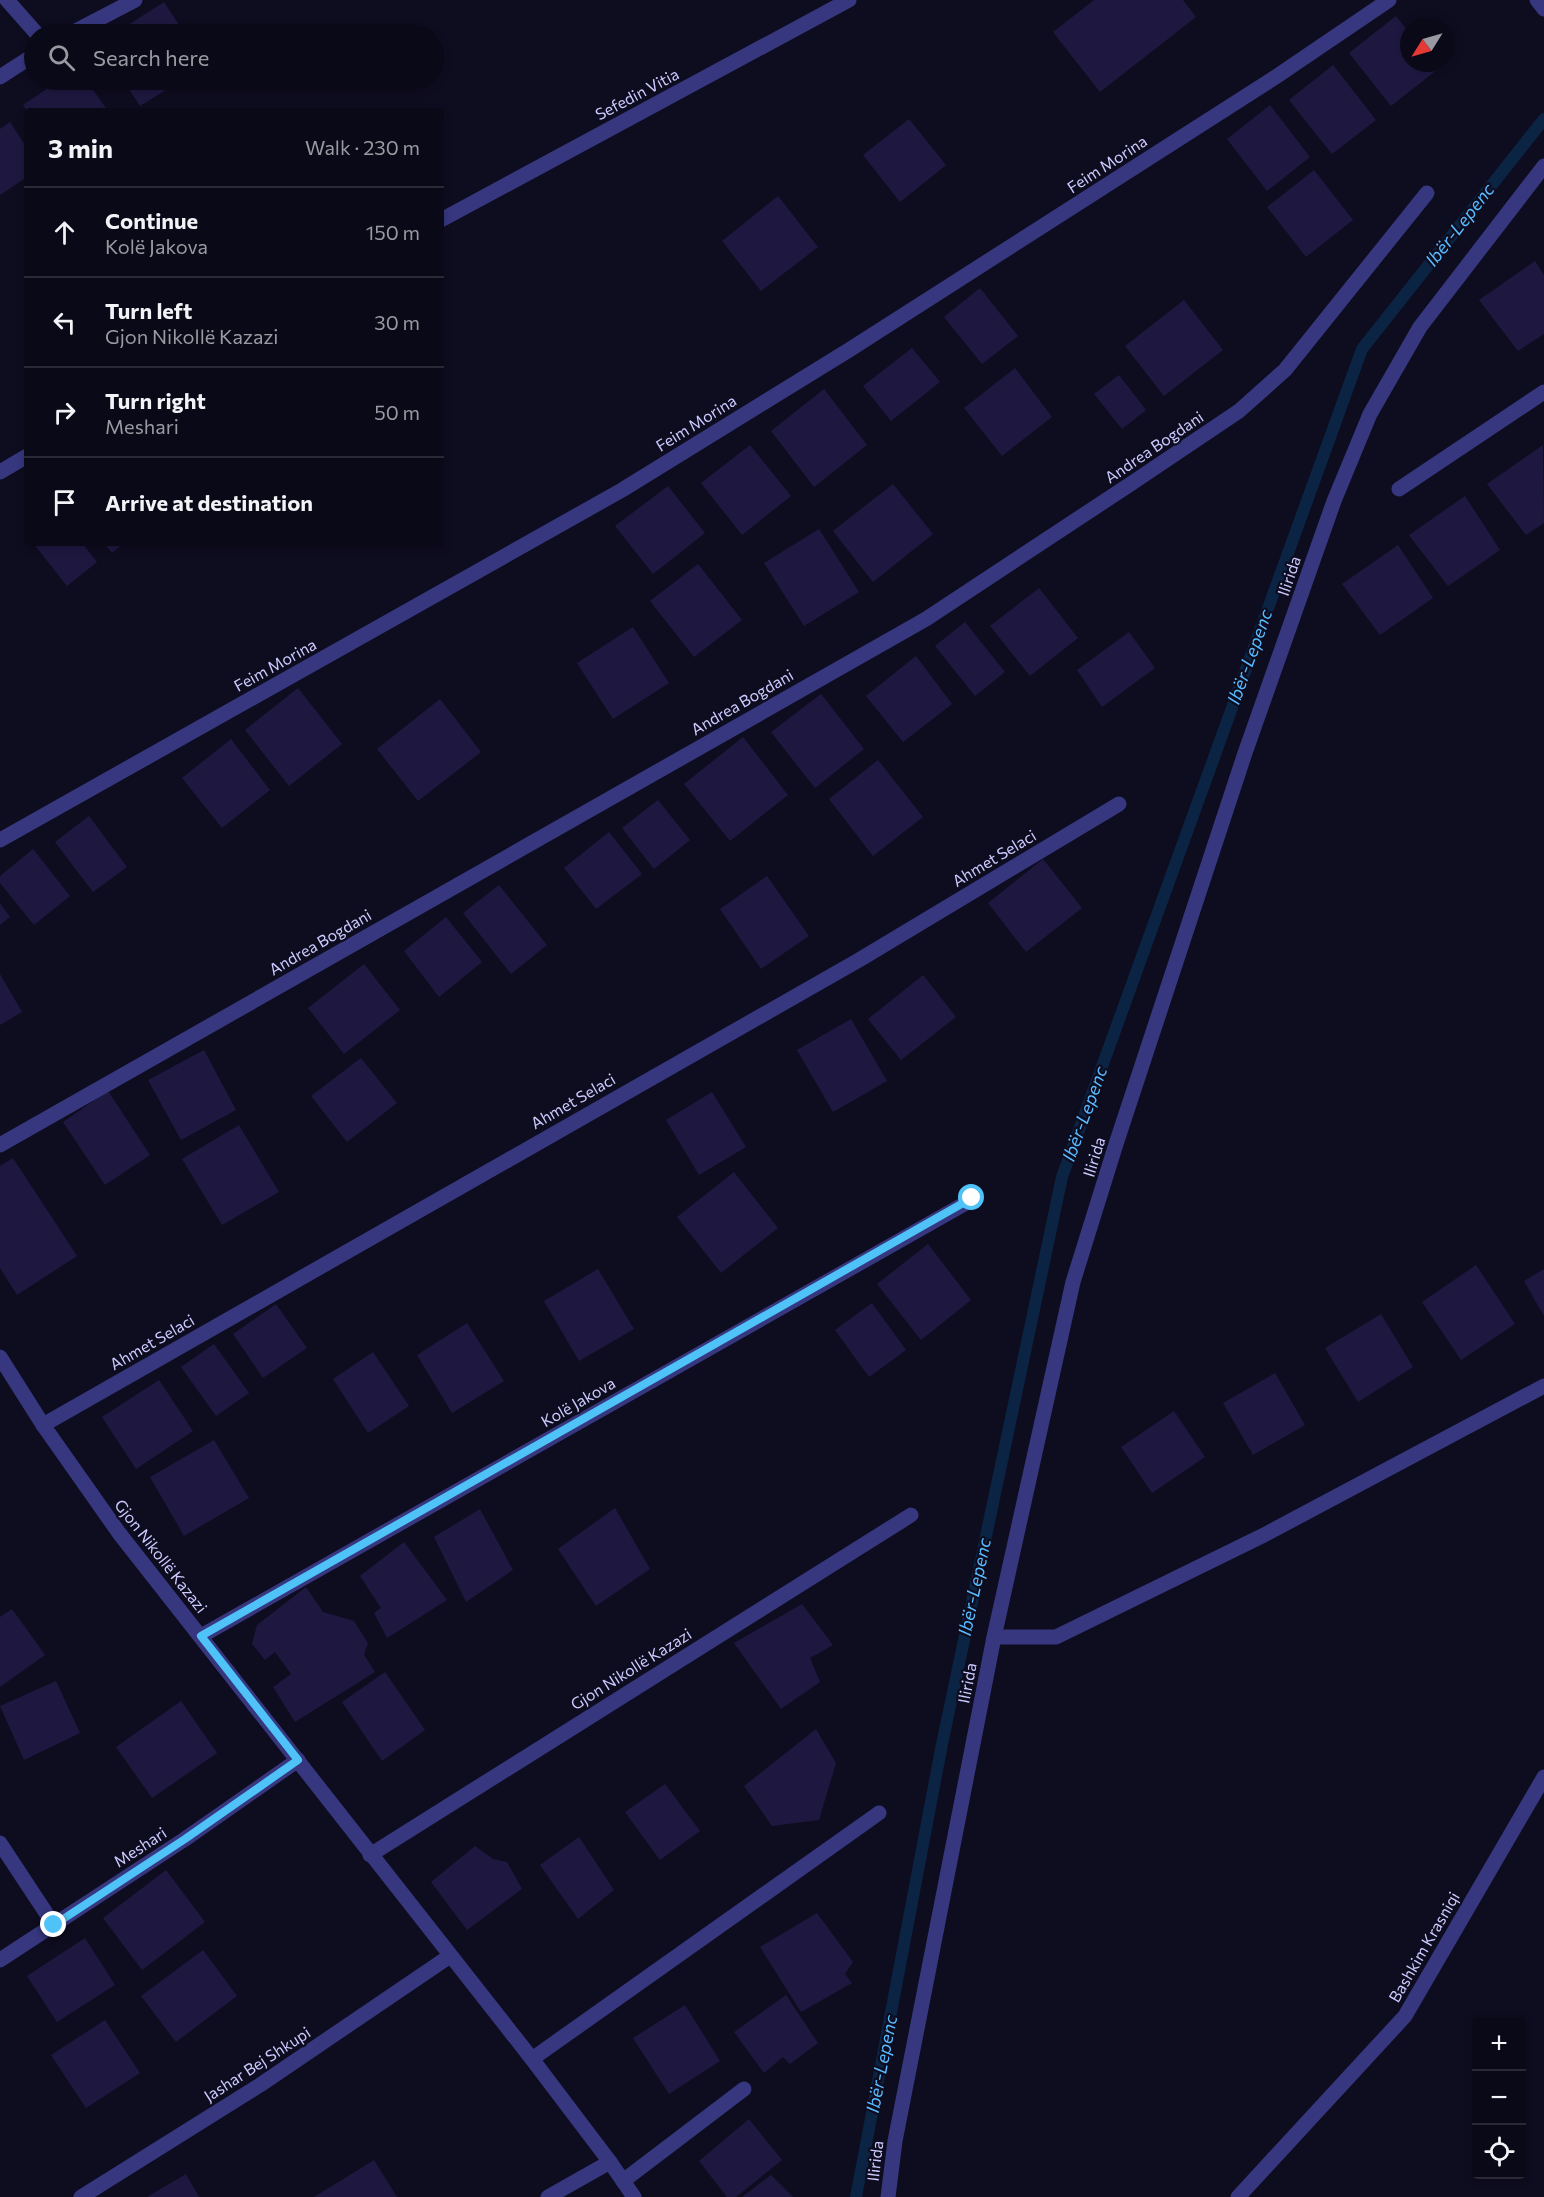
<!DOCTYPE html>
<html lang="en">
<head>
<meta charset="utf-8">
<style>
  body { margin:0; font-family:Commissioner,sans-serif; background:#181724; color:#f1f3f6 }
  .controls { position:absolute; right:18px; bottom:18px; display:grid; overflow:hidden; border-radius:6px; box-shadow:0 3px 9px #0003 }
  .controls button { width:54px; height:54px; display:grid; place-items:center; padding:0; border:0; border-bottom:2px solid #2a2a36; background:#0a0917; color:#f1f3f6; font:30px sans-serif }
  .compass { position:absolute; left:1400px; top:18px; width:54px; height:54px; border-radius:50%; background:#0a0917; box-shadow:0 3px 9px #0003; rotate:233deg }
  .stop { position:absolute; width:18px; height:18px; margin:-14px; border:4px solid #4fc3f7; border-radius:50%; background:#fff }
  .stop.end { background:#4fc3f7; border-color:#fff; box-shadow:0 2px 6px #0008 }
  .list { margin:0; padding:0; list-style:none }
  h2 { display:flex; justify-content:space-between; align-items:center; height:78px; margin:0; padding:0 24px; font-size:26px }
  h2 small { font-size:20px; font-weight:400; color:#999aa1 }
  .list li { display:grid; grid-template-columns:39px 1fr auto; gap:18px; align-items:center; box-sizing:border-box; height:90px; padding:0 24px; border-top:2px solid #2a2a36 }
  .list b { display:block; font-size:22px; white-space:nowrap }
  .list p { margin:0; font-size:20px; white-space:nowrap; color:#999aa1 }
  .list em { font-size:20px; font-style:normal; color:#999aa1 }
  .icon { flex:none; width:33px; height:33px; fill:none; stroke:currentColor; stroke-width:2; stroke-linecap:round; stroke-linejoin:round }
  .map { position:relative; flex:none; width:1544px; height:2197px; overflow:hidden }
  .search { position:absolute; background:#0a0917; box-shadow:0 3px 9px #0003; left:24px; top:24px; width:420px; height:66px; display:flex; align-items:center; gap:15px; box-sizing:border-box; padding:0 21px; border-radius:33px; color:#999aa1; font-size:22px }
  .panel { position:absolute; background:#0a0917; box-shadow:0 3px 9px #0003; left:24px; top:108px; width:420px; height:438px; border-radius:6px }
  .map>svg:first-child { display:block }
</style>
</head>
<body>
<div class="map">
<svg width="1544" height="2197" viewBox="0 0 1544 2197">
  <rect width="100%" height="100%" fill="#0e0c1f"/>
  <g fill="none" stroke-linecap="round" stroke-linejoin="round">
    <path stroke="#0b2444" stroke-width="12" d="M856 2197 942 1744 1062 1177 1362 349 1544 119"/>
  </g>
  <g fill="#1e1840">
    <path d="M1094 0H1183L1196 17 1100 92 1053 32Z"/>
    <path d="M164 2 185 34H114Z"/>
    <path d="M1396 16 1409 33V63H1433L1438 69 1391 106 1349 53Z"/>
    <path d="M1333 65 1376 120 1332 154 1289 100Z"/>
    <path d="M60 80H86L108 111H27L23 105Z"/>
    <path d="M123 80H182L140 106Z"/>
    <path d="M1270 105 1310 157 1267 191 1227 139Z"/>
    <path d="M909 119 946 165 900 202 863 155Z"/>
    <path d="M10 122 27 148V177L0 195V129Z"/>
    <path d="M1314 170 1353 220 1306 257 1267 207Z"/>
    <path d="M778 196 818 247 761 291 722 241Z"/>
    <path d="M1535 261 1544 275V334L1518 351 1479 300Z"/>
    <path d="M980 288 1018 336 982 364 944 317Z"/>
    <path d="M1184 300 1223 350 1164 396 1125 346Z"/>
    <path d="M912 348 940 382 891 421 863 386Z"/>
    <path d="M1015 368 1052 417 1002 456 964 408Z"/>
    <path d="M1119 375 1146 410 1122 429 1094 394Z"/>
    <path d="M824 389 867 445 814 487 771 431Z"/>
    <path d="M750 445 791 496 742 535 701 483Z"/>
    <path d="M1543 445 1544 523 1526 535 1487 484Z"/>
    <path d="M893 484 933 534 873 582 833 531Z"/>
    <path d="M668 486 705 533 653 574 615 526Z"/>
    <path d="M1465 496 1500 550 1448 586 1409 535Z"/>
    <path d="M819 529 859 592 804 626 764 563Z"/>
    <path d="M33 543H82L97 562 67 586Z"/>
    <path d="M104 543H124L112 553Z"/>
    <path d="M1398 545 1433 598 1380 635 1342 584Z"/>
    <path d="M698 564 742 620 694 657 650 601Z"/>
    <path d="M1039 588 1078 638 1030 676 990 626Z"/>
    <path d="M965 622 1005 672 975 696 935 646Z"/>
    <path d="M633 627 669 683 613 719 577 663Z"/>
    <path d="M1129 632 1155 668 1102 707 1077 670Z"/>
    <path d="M916 656 952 704 903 742 866 696Z"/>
    <path d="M298 688 342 744 289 786 245 730Z"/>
    <path d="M821 694 864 749 815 788 771 732Z"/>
    <path d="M440 699 481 752 418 801 377 749Z"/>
    <path d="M743 737 788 795 730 841 684 784Z"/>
    <path d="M231 739 270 790 222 828 182 778Z"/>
    <path d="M878 760 923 817 873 856 829 799Z"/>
    <path d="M658 800 690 840 654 869 622 828Z"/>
    <path d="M89 816 127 867 93 892 55 842Z"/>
    <path d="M609 832 642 874 596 909 564 868Z"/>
    <path d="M33 849 70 896 34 925 0 883V876Z"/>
    <path d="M1043 859 1082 908 1026 952 988 903Z"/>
    <path d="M767 876 809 936 761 969 720 909Z"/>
    <path d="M499 885 547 945 511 974 463 913Z"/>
    <path d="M0 903 10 917 0 925Z"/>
    <path d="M446 917 482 962 439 997 404 951Z"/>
    <path d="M364 964 400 1010 344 1054 308 1008Z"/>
    <path d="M0 974 22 1012 0 1025Z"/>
    <path d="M923 975 956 1017 901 1060 868 1019Z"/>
    <path d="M851 1019 887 1081 833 1112 797 1050Z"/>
    <path d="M204 1050 236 1110 181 1140 148 1080Z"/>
    <path d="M361 1058 397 1103 347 1142 311 1096Z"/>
    <path d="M108 1091 150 1155 105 1185 63 1122Z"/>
    <path d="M712 1092 746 1147 699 1175 666 1120Z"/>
    <path d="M239 1125 279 1192 222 1225 182 1159Z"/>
    <path d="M13 1158 77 1256 17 1295 0 1268V1166Z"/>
    <path d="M734 1172 778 1228 721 1273 677 1217Z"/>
    <path d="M928 1244 971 1300 921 1340 877 1284Z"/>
    <path d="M1476 1265 1515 1324 1461 1360 1422 1302Z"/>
    <path d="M598 1269 634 1329 579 1361 544 1301Z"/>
    <path d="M1544 1269V1316L1524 1281Z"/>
    <path d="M872 1303 906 1350 869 1377 835 1330Z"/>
    <path d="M276 1304 307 1348 263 1378 233 1334Z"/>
    <path d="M1381 1314 1413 1367 1358 1402 1325 1348Z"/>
    <path d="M467 1323 504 1381 452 1413 417 1355Z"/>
    <path d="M214 1344 249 1393 216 1416 181 1367Z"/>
    <path d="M373 1352 409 1406 368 1433 333 1379Z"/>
    <path d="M1275 1373 1305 1425 1253 1455 1223 1403Z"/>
    <path d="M159 1380 193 1431 136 1469 102 1417Z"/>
    <path d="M1174 1411 1205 1457 1152 1493 1121 1447Z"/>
    <path d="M214 1440 249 1498 184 1536 150 1477Z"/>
    <path d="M615 1508 650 1569 596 1606 558 1549Z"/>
    <path d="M480 1509 513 1570 466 1602 434 1537Z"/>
    <path d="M404 1542 447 1600 387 1638 374 1613 381 1608 360 1576Z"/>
    <path d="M306 1587 323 1612 354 1621 368 1643 364 1655 375 1672 295 1722 273 1687 291 1674 275 1652 265 1660 252 1644 257 1625Z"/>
    <path d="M802 1604 833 1645 810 1658 820 1682 781 1709 734 1643Z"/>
    <path d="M12 1609 45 1655 0 1687V1617Z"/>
    <path d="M385 1672 425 1730 382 1761 342 1702Z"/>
    <path d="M56 1681 80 1733 24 1760 0 1706Z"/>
    <path d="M181 1701 217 1753 152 1798 116 1747Z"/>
    <path d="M816 1729 836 1763 819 1820 772 1826 744 1786Z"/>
    <path d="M665 1784 700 1831 660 1860 625 1812Z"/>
    <path d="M579 1837 614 1890 578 1919 540 1865Z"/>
    <path d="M475 1846 493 1859 507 1862 522 1889 467 1930 431 1882Z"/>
    <path d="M166 1870 205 1922 142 1970 103 1918Z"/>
    <path d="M817 1913 853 1962 845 1974 852 1983 801 2012 760 1947Z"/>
    <path d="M85 1938 115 1985 57 2022 27 1976Z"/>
    <path d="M203 1950 237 1996 176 2042 141 1996Z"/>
    <path d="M786 1995 818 2043 790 2064 783 2057 764 2073 734 2032Z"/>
    <path d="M685 2005 720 2061 669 2094 633 2038Z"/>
    <path d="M105 2020 140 2073 86 2108 51 2055Z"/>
    <path d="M749 2119 782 2160 736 2197H727L699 2161Z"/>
    <path d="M374 2160 397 2197H314Z"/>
    <path d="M186 2174 199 2197H147Z"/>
    <path d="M771 2175 793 2197H742Z"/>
  </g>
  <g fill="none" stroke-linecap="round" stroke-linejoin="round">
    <path stroke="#36377f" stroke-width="15" d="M623 2181 744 2089"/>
    <g stroke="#36377f" stroke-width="15">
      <path d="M7 0 37 34"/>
      <path d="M1537 0 1544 9"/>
      <path d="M70 34 135 0"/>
      <path d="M0 77 34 55"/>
      <path d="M441 220 849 0"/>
      <path d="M0 472 27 456"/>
      <path d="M1399 489 1544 392"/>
      <path d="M0 840 622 490 849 350 1274 78 1389 0"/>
      <path d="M0 1145 926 619 1132 483 1239 411 1285 370 1427 193"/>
      <path d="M0 1357 43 1425 119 1533 532 2059 610 2162 634 2197"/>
      <path d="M43 1425 859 960 1119 804"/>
      <path d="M201 1636 973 1199"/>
      <path d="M994 1637H1056L1264 1535 1544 1386"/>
      <path d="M0 1843 54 1925"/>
      <path d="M370 1855 911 1515"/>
      <path d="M0 1960 185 1839 298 1760"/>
      <path d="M532 2059 879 1813"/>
      <path d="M81 2197 260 2085 450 1956"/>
      <path d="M548 2197 610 2162"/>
      <path d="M888 2197 895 2141 994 1637 1073 1282 1116 1144 1245 753 1334 501 1370 414 1420 327 1544 166"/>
      <path d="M1238 2197 1405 2016 1544 1777"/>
    </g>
  </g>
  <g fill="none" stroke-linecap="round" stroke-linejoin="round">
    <path stroke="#4fc3f7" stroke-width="8" d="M54 1925 185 1839 298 1760 201 1636 972 1198"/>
  </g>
  <g text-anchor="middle" stroke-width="4.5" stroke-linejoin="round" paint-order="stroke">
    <g font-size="16" fill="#cdcaff" stroke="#0e0c1f">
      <text transform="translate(637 94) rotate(-28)" y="6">Sefedin Vitia</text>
      <text transform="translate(1107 164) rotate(-33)" y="6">Feim Morina</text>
      <text transform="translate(696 423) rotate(-32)" y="6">Feim Morina</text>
      <text transform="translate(1154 447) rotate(-34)" y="6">Andrea Bogdani</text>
      <text transform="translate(1289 576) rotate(-71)" y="6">Ilirida</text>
      <text transform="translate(275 665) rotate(-29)" y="6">Feim Morina</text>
      <text transform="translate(742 702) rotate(-30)" y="6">Andrea Bogdani</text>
      <text transform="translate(994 858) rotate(-31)" y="6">Ahmet Selaci</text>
      <text transform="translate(320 942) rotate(-30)" y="6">Andrea Bogdani</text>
      <text transform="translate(573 1101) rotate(-30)" y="6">Ahmet Selaci</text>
      <text transform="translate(1094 1157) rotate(-73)" y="6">Ilirida</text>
      <text transform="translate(152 1342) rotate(-30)" y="6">Ahmet Selaci</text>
      <text transform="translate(578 1402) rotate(-30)" y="6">Kolë Jakova</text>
      <text transform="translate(161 1556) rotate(52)" y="6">Gjon Nikollë Kazazi</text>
      <text transform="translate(631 1669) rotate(-32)" y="6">Gjon Nikollë Kazazi</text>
      <text transform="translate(967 1683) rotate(-79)" y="6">Ilirida</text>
      <text transform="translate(140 1847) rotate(-33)" y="6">Meshari</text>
      <text transform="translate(1424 1947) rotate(-60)" y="6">Bashkim Krasniqi</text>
      <text transform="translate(257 2064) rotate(-33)" y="6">Jashar Bej Shkupi</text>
      <text transform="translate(875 2161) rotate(-83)" y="6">Ilirida</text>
    </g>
    <g font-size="18" font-style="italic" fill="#58bbff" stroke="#0e0c1f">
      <text transform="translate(1460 225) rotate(-52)" y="6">Ibër-Lepenc</text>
      <text transform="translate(1250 657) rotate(-70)" y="6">Ibër-Lepenc</text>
      <text transform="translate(1085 1114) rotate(-70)" y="6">Ibër-Lepenc</text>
      <text transform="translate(975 1587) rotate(-78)" y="6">Ibër-Lepenc</text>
      <text transform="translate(882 2064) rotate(-79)" y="6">Ibër-Lepenc</text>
    </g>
  </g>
</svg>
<div class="controls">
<button>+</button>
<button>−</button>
<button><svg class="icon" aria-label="locate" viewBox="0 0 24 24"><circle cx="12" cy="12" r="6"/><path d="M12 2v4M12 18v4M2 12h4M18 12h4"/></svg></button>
</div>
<svg class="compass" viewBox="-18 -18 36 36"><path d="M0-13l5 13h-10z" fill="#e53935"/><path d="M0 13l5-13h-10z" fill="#999aa1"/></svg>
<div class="stop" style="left:972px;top:1198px"></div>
<div class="stop end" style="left:54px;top:1925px"></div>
<div class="search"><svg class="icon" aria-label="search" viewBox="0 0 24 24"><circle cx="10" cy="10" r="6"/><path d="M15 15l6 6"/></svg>Search here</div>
<section class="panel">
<h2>3 min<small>Walk · 230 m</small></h2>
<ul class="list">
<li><svg class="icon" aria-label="ahead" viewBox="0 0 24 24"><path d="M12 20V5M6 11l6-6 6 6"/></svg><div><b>Continue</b><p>Kolë Jakova</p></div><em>150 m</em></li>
<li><svg class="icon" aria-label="left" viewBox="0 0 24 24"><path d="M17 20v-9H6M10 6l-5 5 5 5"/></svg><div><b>Turn left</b><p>Gjon Nikollë Kazazi</p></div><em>30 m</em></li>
<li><svg class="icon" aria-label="right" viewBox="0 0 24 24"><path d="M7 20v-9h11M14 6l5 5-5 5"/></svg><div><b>Turn right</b><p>Meshari</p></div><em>50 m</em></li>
<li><svg class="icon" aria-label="arrive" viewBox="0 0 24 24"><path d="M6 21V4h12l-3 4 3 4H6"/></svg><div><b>Arrive at destination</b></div></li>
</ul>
</section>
</div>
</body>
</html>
